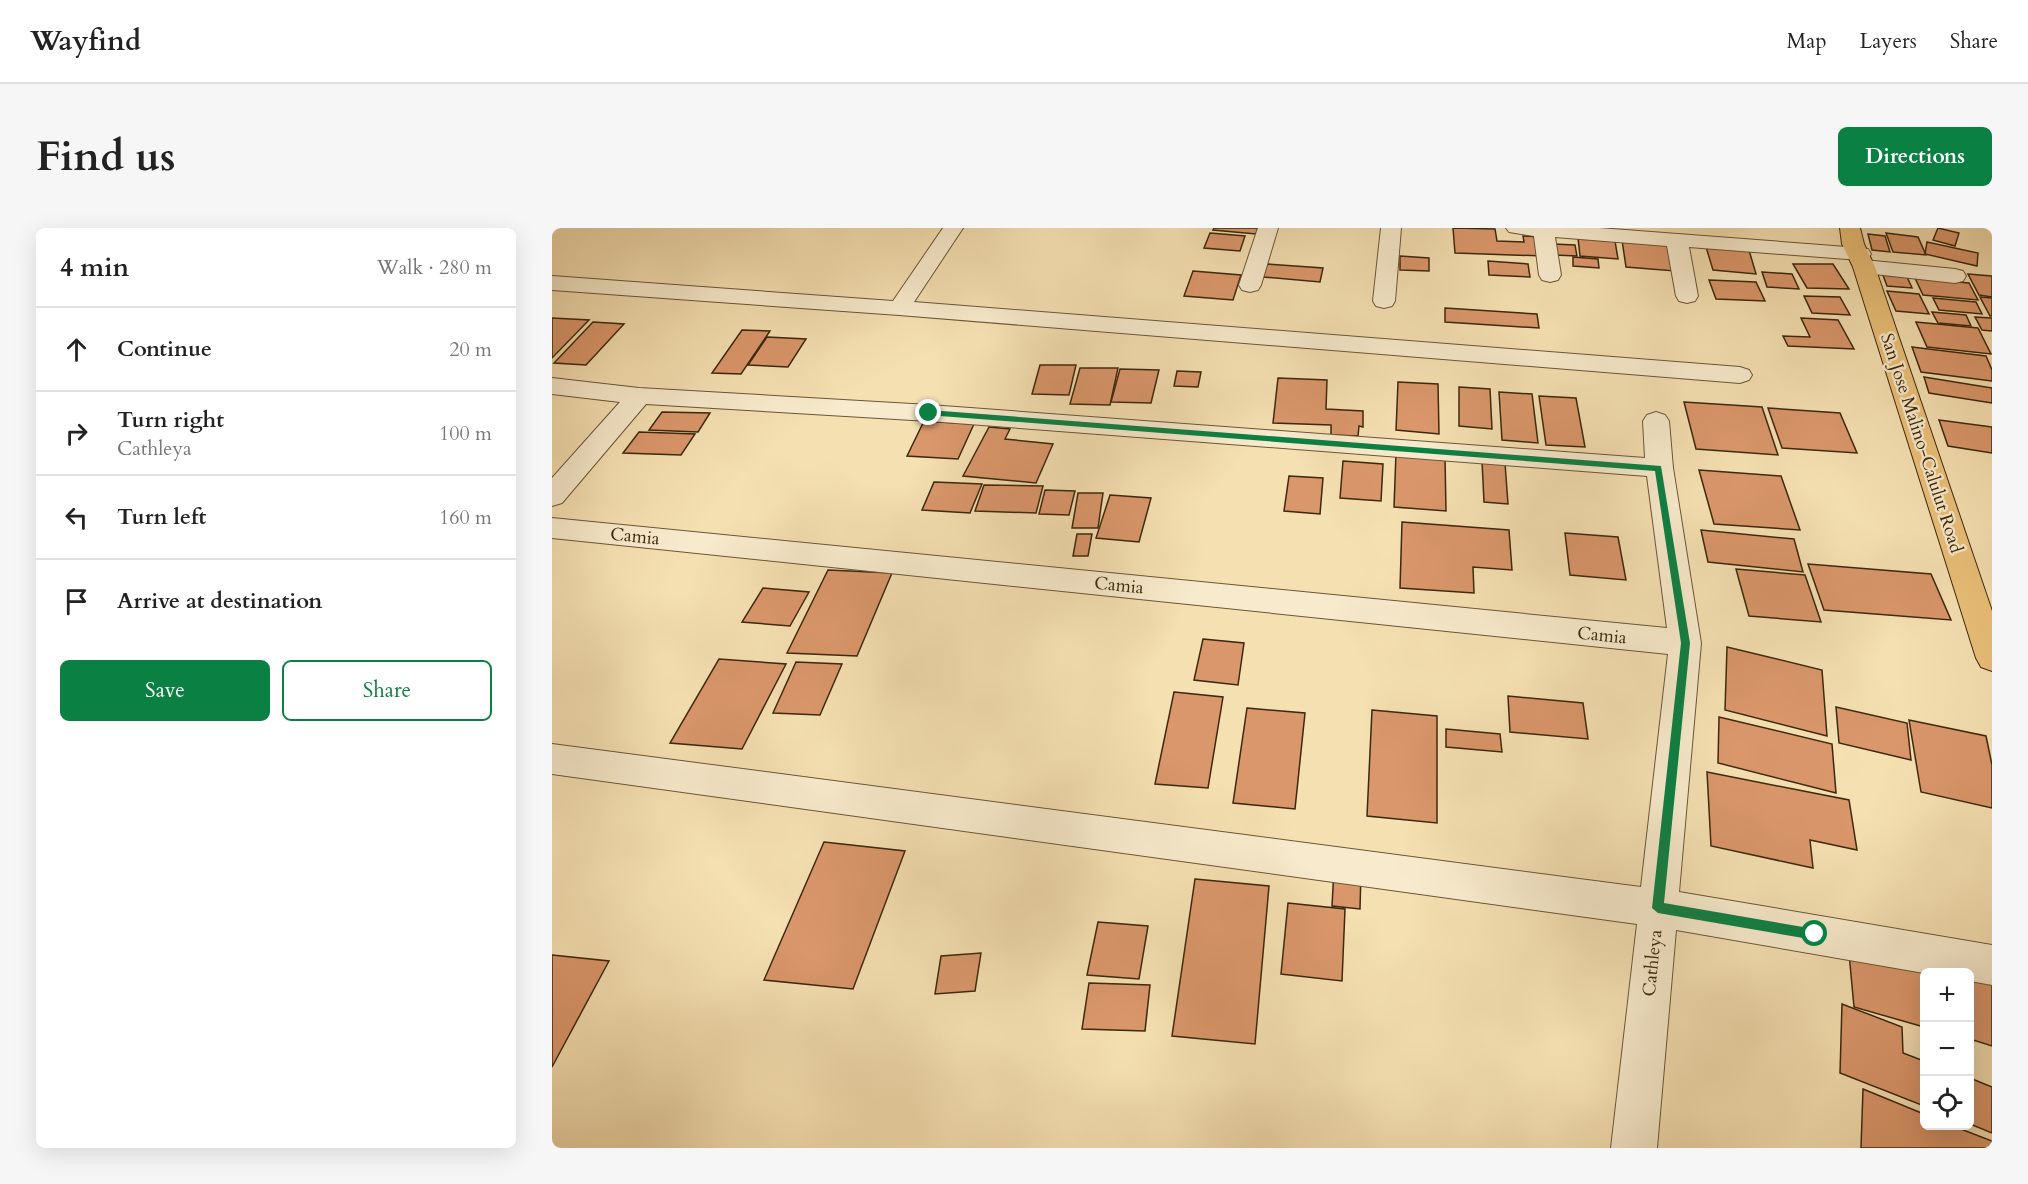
<!DOCTYPE html>
<html lang="en">
<head>
<meta charset="utf-8">
<style>
  body { margin:0; font-family:Cardo,serif; background:#f6f6f6; color:#222 }
  .controls { position:absolute; right:18px; bottom:18px; display:grid; overflow:hidden; border-radius:9px; box-shadow:0 6px 24px #0002 }
  .controls button { width:54px; height:54px; display:grid; place-items:center; padding:0; border:0; border-bottom:2px solid #e0e0e0; background:#fff; color:#222; font:30px sans-serif }
  .stop { position:absolute; width:18px; height:18px; margin:-14px; border:4px solid #0b8043; border-radius:50%; background:#fff }
  .stop.end { background:#0b8043; border-color:#fff; box-shadow:0 2px 6px #0008 }
  .list { margin:0; padding:0; list-style:none }
  h2 { display:flex; justify-content:space-between; align-items:center; height:78px; margin:0; padding:0 24px; font-size:26px }
  h2 small { font-size:20px; font-weight:400; color:#767676 }
  .list li { display:grid; grid-template-columns:39px 1fr auto; gap:18px; align-items:center; box-sizing:border-box; height:84px; padding:0 24px; border-top:2px solid #e0e0e0 }
  .list b { display:block; font-size:22px; white-space:nowrap }
  .list p { margin:0; font-size:20px; white-space:nowrap; color:#767676 }
  .list em { font-size:20px; font-style:normal; color:#767676 }
  .actions { display:flex; gap:12px; padding:18px 24px }
  .actions a { flex:1; padding:14px 0; border:2px solid #0b8043; border-radius:9px; text-align:center; font-size:21px; color:#0b8043 }
  .actions .main { background:#0b8043; color:#fff }
  .icon { flex:none; width:33px; height:33px; fill:none; stroke:currentColor; stroke-width:2; stroke-linecap:round; stroke-linejoin:round }
  .map { position:relative; flex:none; width:1440px; height:920px; overflow:hidden; border-radius:9px }
  header { display:flex; align-items:center; gap:36px; box-sizing:border-box; height:84px; padding:0 30px; background:#fff; border-bottom:2px solid #e0e0e0 }
  header strong { font-size:28px }
  nav { display:flex; gap:33px; margin-inline-start:auto; font-size:21px }
  .intro { display:flex; align-items:center; justify-content:space-between; box-sizing:border-box; height:144px; padding:0 36px }
  h1 { margin:0; font-size:42px }
  .button { padding:15px 27px; border-radius:9px; background:#0b8043; color:#fff; font-size:21px; font-weight:700 }
  main { display:flex; gap:36px; padding:0 36px }
  aside { flex:1; background:#fff; border-radius:9px; box-shadow:0 6px 24px #0002 }
  .map>svg:first-child { display:block }
</style>
</head>
<body>
<header>
<strong>Wayfind</strong>
<nav><a>Map</a><a>Layers</a><a>Share</a></nav>
</header>
<div class="intro"><h1>Find us</h1><a class="button">Directions</a></div>
<main>
<aside>
<h2>4 min<small>Walk · 280 m</small></h2>
<ul class="list">
<li><svg class="icon" aria-label="ahead" viewBox="0 0 24 24"><path d="M12 20V5M6 11l6-6 6 6"/></svg><div><b>Continue</b></div><em>20 m</em></li>
<li><svg class="icon" aria-label="right" viewBox="0 0 24 24"><path d="M7 20v-9h11M14 6l5 5-5 5"/></svg><div><b>Turn right</b><p>Cathleya</p></div><em>100 m</em></li>
<li><svg class="icon" aria-label="left" viewBox="0 0 24 24"><path d="M17 20v-9H6M10 6l-5 5 5 5"/></svg><div><b>Turn left</b></div><em>160 m</em></li>
<li><svg class="icon" aria-label="arrive" viewBox="0 0 24 24"><path d="M6 21V4h12l-3 4 3 4H6"/></svg><div><b>Arrive at destination</b></div></li>
</ul>
<div class="actions"><a class="main">Save</a><a>Share</a></div>
</aside>
<div class="map">
<svg width="1440" height="920" viewBox="0 0 1440 920">
  <rect width="100%" height="100%" fill="#f5e0b2"/>
  <filter id="stains"><feTurbulence type="fractalNoise" baseFrequency=".00333" numOctaves="4"/><feColorMatrix values="0 0 0 0 .2 0 0 0 0 .09 0 0 0 0 .02 0 0 0 .5 -.17"/></filter>
  <radialGradient id="worn" r=".72"><stop offset=".6" stop-color="#630" stop-opacity="0"/><stop offset="1" stop-color="#630" stop-opacity=".3"/></radialGradient>
  <g fill="#da976b" stroke="#3c280c" stroke-width="1.5">
    <path d="M662 0H706L704 6 661 2Z"/>
    <path d="M901 0 943 1 945 13 972 14 971 8 987 9 991 28 903 25Z"/>
    <path d="M1386 0 1407 5 1403 18 1381 12Z"/>
    <path d="M658 5 693 8 688 23 652 20Z"/>
    <path d="M1334 5 1366 9 1374 27 1341 24Z"/>
    <path d="M1316 6 1333 8 1338 24 1320 22Z"/>
    <path d="M1026 10 1063 13 1066 31 1028 28Z"/>
    <path d="M1070 12 1119 15 1123 43 1074 39Z"/>
    <path d="M1375 14 1426 25 1425 38 1373 26Z"/>
    <path d="M1001 16 1023 17 1025 28 1002 27Z"/>
    <path d="M1154 19 1197 22 1204 46 1161 42Z"/>
    <path d="M848 28 877 30V43L848 42Z"/>
    <path d="M1021 29 1046 31 1047 40 1021 38Z"/>
    <path d="M936 33 976 36 978 49 937 47Z"/>
    <path d="M715 36 771 40 768 54 711 49Z"/>
    <path d="M1241 36H1281L1297 61 1255 60Z"/>
    <path d="M641 43 689 47 681 72 632 68Z"/>
    <path d="M1210 44 1240 46 1247 61 1215 59Z"/>
    <path d="M1416 46 1440 48V69L1427 67Z"/>
    <path d="M1331 47 1355 49 1360 60 1335 58Z"/>
    <path d="M1363 50 1417 55 1426 72 1371 67Z"/>
    <path d="M1157 52 1204 54 1213 73 1164 71Z"/>
    <path d="M1335 63 1367 66 1377 86 1344 83Z"/>
    <path d="M1252 68 1288 69 1298 87 1260 85Z"/>
    <path d="M1428 69 1440 70V88H1438Z"/>
    <path d="M1381 70 1424 74 1430 86 1387 82Z"/>
    <path d="M893 80 985 86 987 100 893 94Z"/>
    <path d="M1380 84 1414 87 1419 98 1386 95Z"/>
    <path d="M1423 89 1440 90V103L1430 102Z"/>
    <path d="M0 90 37 92 0 130Z"/>
    <path d="M1249 90 1286 92 1302 121 1236 118 1231 108 1258 109Z"/>
    <path d="M41 94 72 96 34 137 2 135Z"/>
    <path d="M1364 94 1426 100 1439 126 1375 119Z"/>
    <path d="M190 102 218 103 189 146 160 145Z"/>
    <path d="M215 109 254 111 236 139 196 137Z"/>
    <path d="M1360 119 1434 128 1440 142V153L1369 144Z"/>
    <path d="M488 137H524L517 167 480 166Z"/>
    <path d="M528 140H566L558 177 518 176Z"/>
    <path d="M568 141 607 142 599 175 559 174Z"/>
    <path d="M625 143 649 144 646 159 622 158Z"/>
    <path d="M1372 149 1440 160V175L1377 165Z"/>
    <path d="M726 150 775 152 774 181 811 183V199L807 198 806 208 779 207V197L721 195Z"/>
    <path d="M846 154 886 156 887 206 844 202Z"/>
    <path d="M907 159 938 161 940 201 907 198Z"/>
    <path d="M947 164 980 166 986 215 950 212Z"/>
    <path d="M987 168 1024 170 1033 219 994 217Z"/>
    <path d="M1132 174 1210 179 1226 227 1144 221Z"/>
    <path d="M1216 180 1288 185 1305 225 1230 220Z"/>
    <path d="M110 184 158 185 146 204 97 202Z"/>
    <path d="M1387 192 1440 199V225L1396 218Z"/>
    <path d="M372 193 422 196 406 231 355 228Z"/>
    <path d="M437 199 458 201 453 211 501 216 484 255 411 248Z"/>
    <path d="M87 204 143 206 129 227 71 225Z"/>
    <path d="M844 225 893 229 894 283 842 279Z"/>
    <path d="M791 233 831 236 829 273 788 270Z"/>
    <path d="M930 233 953 235 956 276 932 274Z"/>
    <path d="M1147 242 1229 248 1248 302 1162 296Z"/>
    <path d="M737 248 771 250 768 286 732 283Z"/>
    <path d="M382 254 430 256 418 285 370 282Z"/>
    <path d="M432 257 491 258 484 285 423 283Z"/>
    <path d="M493 262 523 263 517 287 487 286Z"/>
    <path d="M526 265H551L546 300H520Z"/>
    <path d="M558 267 599 270 587 314 544 310Z"/>
    <path d="M850 294 957 302 960 342 921 339 922 365 848 360Z"/>
    <path d="M1149 302 1242 311 1251 344 1156 334Z"/>
    <path d="M1013 305 1066 309 1074 352 1018 347Z"/>
    <path d="M525 306H540L536 328H521Z"/>
    <path d="M1256 336 1379 346 1399 392 1272 382Z"/>
    <path d="M1184 341 1253 347 1269 394 1197 388Z"/>
    <path d="M276 342 340 345 305 428 235 425Z"/>
    <path d="M211 360 257 364 238 398 190 394Z"/>
    <path d="M651 411 692 415 686 457 642 452Z"/>
    <path d="M1175 419 1270 442 1275 508 1173 482Z"/>
    <path d="M167 431 234 436 190 521 118 515Z"/>
    <path d="M244 434 290 436 268 487 221 485Z"/>
    <path d="M622 464 671 469 656 560 603 556Z"/>
    <path d="M956 468 1031 475 1036 511 958 504Z"/>
    <path d="M1284 479 1355 495 1359 532 1287 515Z"/>
    <path d="M695 480 753 485 743 581 681 575Z"/>
    <path d="M820 482 885 488V595L815 588Z"/>
    <path d="M1167 489 1280 516 1284 565 1166 535Z"/>
    <path d="M1357 492 1434 508 1440 537V580L1369 564Z"/>
    <path d="M894 501 948 506 950 524 894 519Z"/>
    <path d="M1155 544 1297 572 1305 622 1258 612 1261 640 1159 618Z"/>
    <path d="M272 614 353 623 301 761 212 752Z"/>
    <path d="M782 641 809 643 808 681 780 678Z"/>
    <path d="M643 651 717 658 703 816 620 808Z"/>
    <path d="M736 675 793 681 790 753 729 746Z"/>
    <path d="M546 694 596 698 587 751 535 747Z"/>
    <path d="M1296 715 1438 742 1440 755V818L1418 811V744H1372V799L1302 779Z"/>
    <path d="M429 725 423 763 383 766 389 728Z"/>
    <path d="M0 727 57 733 0 839Z"/>
    <path d="M537 755 598 757 593 803 530 801Z"/>
    <path d="M1290 776 1350 799 1351 825 1372 833V878L1288 845Z"/>
    <path d="M1418 850 1440 859V905L1418 896Z"/>
    <path d="M1311 861 1372 886V898H1401L1440 913V920H1309Z"/>
  </g>
  <g fill="none" stroke-linecap="round" stroke-linejoin="round">
    <g stroke="#6a5636" stroke-width="2">
      <g id="minor">
        <path d="M391 0H411L362 74 1188 139 1197 142 1200 147 1197 152 1188 155 347 87 0 62V48L341 73Z"/>
        <path d="M706 0H726L709 57 706 62 698 64 690 62 687 57Z"/>
        <path d="M829 0H849L843 73 840 78 832 80 824 78 821 73Z"/>
        <path d="M954 0H1047L1308 20 1316 21 1319 26 1316 31 1308 32 1137 19 1146 68 1143 73 1135 75 1127 73 1124 68 1115 18 1003 9 1009 47 1006 52 998 54 990 52 987 47 982 8 957 4Z"/>
        <path d="M1312 32 1403 41 1411 43 1414 48 1411 53 1403 55 1304 44 1301 39 1304 34Z"/>
        <path d="M0 150 87 160 377 177 1093 230 1091 193 1095 187 1104 184 1113 187 1117 193 1121 240 1149 415 1127 664 1440 717V757L1418 753V744L1372 745 1124 702 1105 920H1059L1085 696 0 546V516L1089 659 1116 426 0 310V290L1115 400 1095 248 377 193 94 176 10 275 0 278V250L68 174 0 166Z"/>
      </g>
    </g>
    <g stroke="#3c280c" stroke-width="2">
      <path id="major" d="M1288 0H1308L1312 16 1323 39 1440 383V443L1429 439 1424 430 1301 39 1290 16Z"/>
    </g>
    <use href="#minor" fill="#f8ebcd" fill-rule="evenodd"/>
    <use href="#major" fill="#eac079" fill-rule="evenodd"/>
  </g>
  <path fill="#0b8043" d="M377 182 1109 238 1138 415 1112 675 1263 701 1269 706 1268 710 1263 712 1106 685 1100 680 1129 415 1103 243 375 187V183Z"/>
  <g text-anchor="middle" stroke-width="4.5" stroke-linejoin="round" paint-order="stroke">
    <g font-size="18" fill="#3c280c" stroke="#f8ebcd">
      <text transform="translate(1370 215) rotate(72)" y="6">San Jose Malino-Calulut Road</text>
      <text transform="translate(83 308) rotate(6)" y="6">Camia</text>
      <text transform="translate(567 357) rotate(6)" y="6">Camia</text>
      <text transform="translate(1050 407) rotate(6)" y="6">Camia</text>
      <text transform="translate(1100 735) rotate(-84)" y="6">Cathleya</text>
    </g>
  </g>
  <rect width="100%" height="100%" filter="url(#stains)"/>
  <rect width="100%" height="100%" fill="url(#worn)"/>
</svg>
<div class="controls">
<button>+</button>
<button>−</button>
<button><svg class="icon" aria-label="locate" viewBox="0 0 24 24"><circle cx="12" cy="12" r="6"/><path d="M12 2v4M12 18v4M2 12h4M18 12h4"/></svg></button>
</div>
<div class="stop" style="left:1263px;top:706px"></div>
<div class="stop end" style="left:377px;top:185px"></div>
</div>
</main>
</body>
</html>
